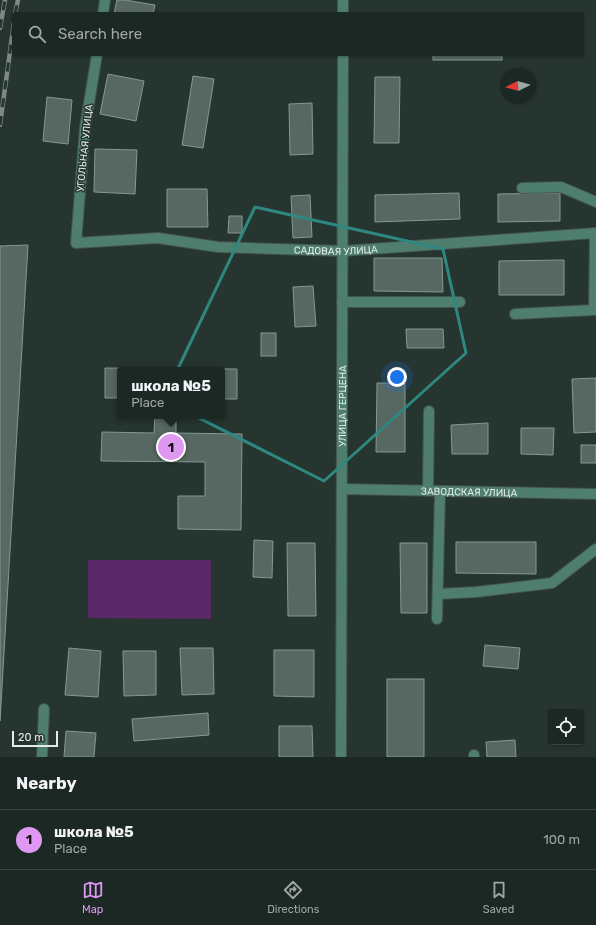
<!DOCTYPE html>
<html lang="en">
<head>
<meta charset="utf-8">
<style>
  body { margin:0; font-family:Rubik,sans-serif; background:#25302c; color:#f1f3f6 }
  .controls { position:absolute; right:12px; bottom:12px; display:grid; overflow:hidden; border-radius:4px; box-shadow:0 1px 3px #0004 }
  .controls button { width:36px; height:36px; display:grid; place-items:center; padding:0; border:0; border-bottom:1px solid #3a4441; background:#1c2824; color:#f1f3f6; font:20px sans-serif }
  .compass { position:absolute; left:500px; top:68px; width:36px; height:36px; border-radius:50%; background:#1c2824; box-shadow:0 1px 3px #0004; rotate:265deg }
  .scale { position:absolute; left:12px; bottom:10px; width:46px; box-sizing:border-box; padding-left:4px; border:2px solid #e2ebe8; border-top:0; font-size:11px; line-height:14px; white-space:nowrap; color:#e2ebe8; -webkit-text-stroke:3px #263530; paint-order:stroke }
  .you { position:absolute; left:397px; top:377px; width:14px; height:14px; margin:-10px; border:3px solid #fff; border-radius:50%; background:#1a73e8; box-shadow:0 0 0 6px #1a73e833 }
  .badge { display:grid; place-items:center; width:26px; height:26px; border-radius:50%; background:#df98f1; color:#111; font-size:13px; font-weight:700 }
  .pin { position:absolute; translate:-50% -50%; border:2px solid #fff; box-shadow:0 1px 4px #0006 }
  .popup { position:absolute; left:117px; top:367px; width:108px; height:52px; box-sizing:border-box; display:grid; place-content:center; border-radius:4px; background:#1c2824; filter:drop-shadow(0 1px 3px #0005); font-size:13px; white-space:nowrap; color:#a0a6a6 }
  .popup b { font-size:15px; color:#f1f3f6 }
  .popup::after { content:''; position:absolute; left:50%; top:100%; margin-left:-8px; border:8px solid transparent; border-top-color:#1c2824 }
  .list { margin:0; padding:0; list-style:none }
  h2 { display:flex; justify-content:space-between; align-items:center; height:52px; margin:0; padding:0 16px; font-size:17px }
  h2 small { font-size:13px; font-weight:400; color:#a0a6a6 }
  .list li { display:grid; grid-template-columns:26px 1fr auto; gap:12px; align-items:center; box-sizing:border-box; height:60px; padding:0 16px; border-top:1px solid #3a4441 }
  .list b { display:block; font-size:15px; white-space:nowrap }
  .list p { margin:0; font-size:13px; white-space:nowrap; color:#a0a6a6 }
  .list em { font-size:13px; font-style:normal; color:#a0a6a6 }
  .icon { flex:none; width:22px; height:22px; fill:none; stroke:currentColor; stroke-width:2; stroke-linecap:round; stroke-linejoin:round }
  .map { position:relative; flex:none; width:596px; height:757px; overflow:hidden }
  .search { position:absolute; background:#1c2824; box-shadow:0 1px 3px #0004; left:12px; right:12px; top:12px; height:44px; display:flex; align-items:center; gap:10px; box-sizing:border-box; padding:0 14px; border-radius:4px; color:#a0a6a6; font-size:15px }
  .sheet { height:112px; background:#1c2824 }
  nav { display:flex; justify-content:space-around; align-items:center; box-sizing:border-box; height:56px; border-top:1px solid #3a4441; background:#1c2824; font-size:11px; color:#a0a6a6 }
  nav a { display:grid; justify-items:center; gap:2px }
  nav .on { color:#df98f1 }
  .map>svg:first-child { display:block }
</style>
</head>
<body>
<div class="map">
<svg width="596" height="757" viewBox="0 0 596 757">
  <rect width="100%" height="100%" fill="#263530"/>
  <path fill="#5b2868" d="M88 560H211V619L88 618Z"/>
  <g fill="#576862" stroke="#869891">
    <path d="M117 0H125L155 5 153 14H114Z"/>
    <rect x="290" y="54" width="22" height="1"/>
    <rect x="433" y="54" width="69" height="6"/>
    <path d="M108 74 144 81 136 121 100 114Z"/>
    <path d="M193 76 214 79 203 148 182 145Z"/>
    <path d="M375 77H400L399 143H374Z"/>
    <path d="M47 97 72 100 68 144 43 141Z"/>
    <path d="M312 103 313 154 290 155 289 104Z"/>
    <path d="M95 149 137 150 135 194 94 192Z"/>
    <path d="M167 189H207L208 227H167Z"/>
    <path d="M459 193 460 219 375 222V195Z"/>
    <path d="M560 193V221L498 222V194Z"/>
    <path d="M310 195 312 237 293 238 291 196Z"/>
    <path d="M229 216H242V233H228Z"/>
    <path d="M28 245 0 721V246Z"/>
    <path d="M374 258H442L443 292 374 291Z"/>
    <path d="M564 260V295H499V261Z"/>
    <path d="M313 286 316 326 295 327 293 287Z"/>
    <path d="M406 329H443L444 348H407Z"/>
    <rect x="261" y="333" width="15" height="23"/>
    <path d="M105 368 237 369V399H222V370H120V398H105Z"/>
    <path d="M596 378V432L574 433 572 379Z"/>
    <path d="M377 383H405V452H376Z"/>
    <path d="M155 416H176V433L242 434 241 530 178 529V496H205V462L101 461 102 432 154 433Z"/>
    <path d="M488 423V454H452L451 425Z"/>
    <path d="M521 428H554L553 455 521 454Z"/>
    <rect x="581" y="445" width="15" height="18"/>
    <path d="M254 540 273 541 272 578 253 577Z"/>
    <path d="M456 542H536V574L456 573Z"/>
    <path d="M287 543H315L316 616H288Z"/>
    <path d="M400 543H427V613H401Z"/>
    <path d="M485 645 520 648 518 669 483 666Z"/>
    <path d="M69 648 101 651 98 697 65 695Z"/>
    <path d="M180 648H213L214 694 182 695Z"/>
    <path d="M274 650H314V697L274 696Z"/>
    <path d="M123 651H156V695L124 696Z"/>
    <rect x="387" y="679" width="37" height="78"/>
    <path d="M208 713 209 735 134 741 132 719Z"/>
    <path d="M279 726H312L313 757H279Z"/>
    <path d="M66 731 96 733 94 757H64Z"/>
    <path d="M515 740 516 757H487L486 742Z"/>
  </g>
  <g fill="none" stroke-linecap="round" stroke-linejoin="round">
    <g stroke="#44524d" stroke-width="12">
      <g id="minor">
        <path d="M343 0V14"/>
        <path d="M103 14 105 0"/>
        <path id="s1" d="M97 54 85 128 76 243 158 238 218 247 343 251 596 233"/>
        <path d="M522 188 561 187 596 202"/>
        <path d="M342 302H460"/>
        <path d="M515 314 594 310 595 233"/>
        <path id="s2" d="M342 489 596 494"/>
        <path d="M428 491 429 411"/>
        <path d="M438 594 476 592 552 583 596 549"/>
        <path d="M437 619 440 491"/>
        <path d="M474 755V757"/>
        <path d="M42 757 44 709"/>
        <path id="s3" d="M341 757C341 523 343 288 343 54"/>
      </g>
    </g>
    <use href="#minor" stroke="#4e7e6e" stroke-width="10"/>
    <g stroke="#7c8985" stroke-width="4.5">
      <g id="rail">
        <path d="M15 14 18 0"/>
        <path d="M0 28 5 0"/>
        <path d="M0 125 14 22"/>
      </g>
    </g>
    <use href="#rail" stroke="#263530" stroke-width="3" stroke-dasharray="9" stroke-linecap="butt"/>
  </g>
  <path fill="none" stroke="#2f8880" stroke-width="3" stroke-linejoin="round" d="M255 207 443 249 466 353 324 481 163 400Z"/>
  <g text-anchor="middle" stroke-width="3" stroke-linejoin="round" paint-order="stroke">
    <g font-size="10" fill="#e2ebe8" stroke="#263530">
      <text transform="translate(84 148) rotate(-84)" y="4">УГОЛЬНАЯ УЛИЦА</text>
      <text dy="4" stroke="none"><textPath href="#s1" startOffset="451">САДОВАЯ УЛИЦА</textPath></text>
      <text dy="4" stroke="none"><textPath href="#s3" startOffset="351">УЛИЦА ГЕРЦЕНА</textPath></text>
      <text dy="4" stroke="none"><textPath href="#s2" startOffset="127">ЗАВОДСКАЯ УЛИЦА</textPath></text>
    </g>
  </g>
</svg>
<div class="controls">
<button><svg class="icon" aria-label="locate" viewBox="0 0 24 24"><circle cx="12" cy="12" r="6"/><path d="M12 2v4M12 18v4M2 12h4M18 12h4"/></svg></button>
</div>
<svg class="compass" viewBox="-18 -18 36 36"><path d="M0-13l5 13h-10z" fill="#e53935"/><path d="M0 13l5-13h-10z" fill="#a0a6a6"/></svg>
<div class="scale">20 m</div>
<div class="you"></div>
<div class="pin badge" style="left:171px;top:447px">1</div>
<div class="popup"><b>школа №5</b>Place</div>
<div class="search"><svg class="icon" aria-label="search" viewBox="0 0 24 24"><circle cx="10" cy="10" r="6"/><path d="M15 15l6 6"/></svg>Search here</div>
</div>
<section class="sheet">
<h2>Nearby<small></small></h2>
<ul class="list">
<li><span class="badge">1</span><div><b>школа №5</b><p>Place</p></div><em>100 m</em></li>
</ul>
</section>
<nav>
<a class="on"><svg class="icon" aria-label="map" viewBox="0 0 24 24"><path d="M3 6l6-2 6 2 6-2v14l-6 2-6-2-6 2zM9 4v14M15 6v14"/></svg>Map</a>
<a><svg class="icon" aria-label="directions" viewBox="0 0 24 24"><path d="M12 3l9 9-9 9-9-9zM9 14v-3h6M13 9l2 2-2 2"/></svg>Directions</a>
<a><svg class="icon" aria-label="saved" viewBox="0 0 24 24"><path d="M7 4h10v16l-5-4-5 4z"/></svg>Saved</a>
</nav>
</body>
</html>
